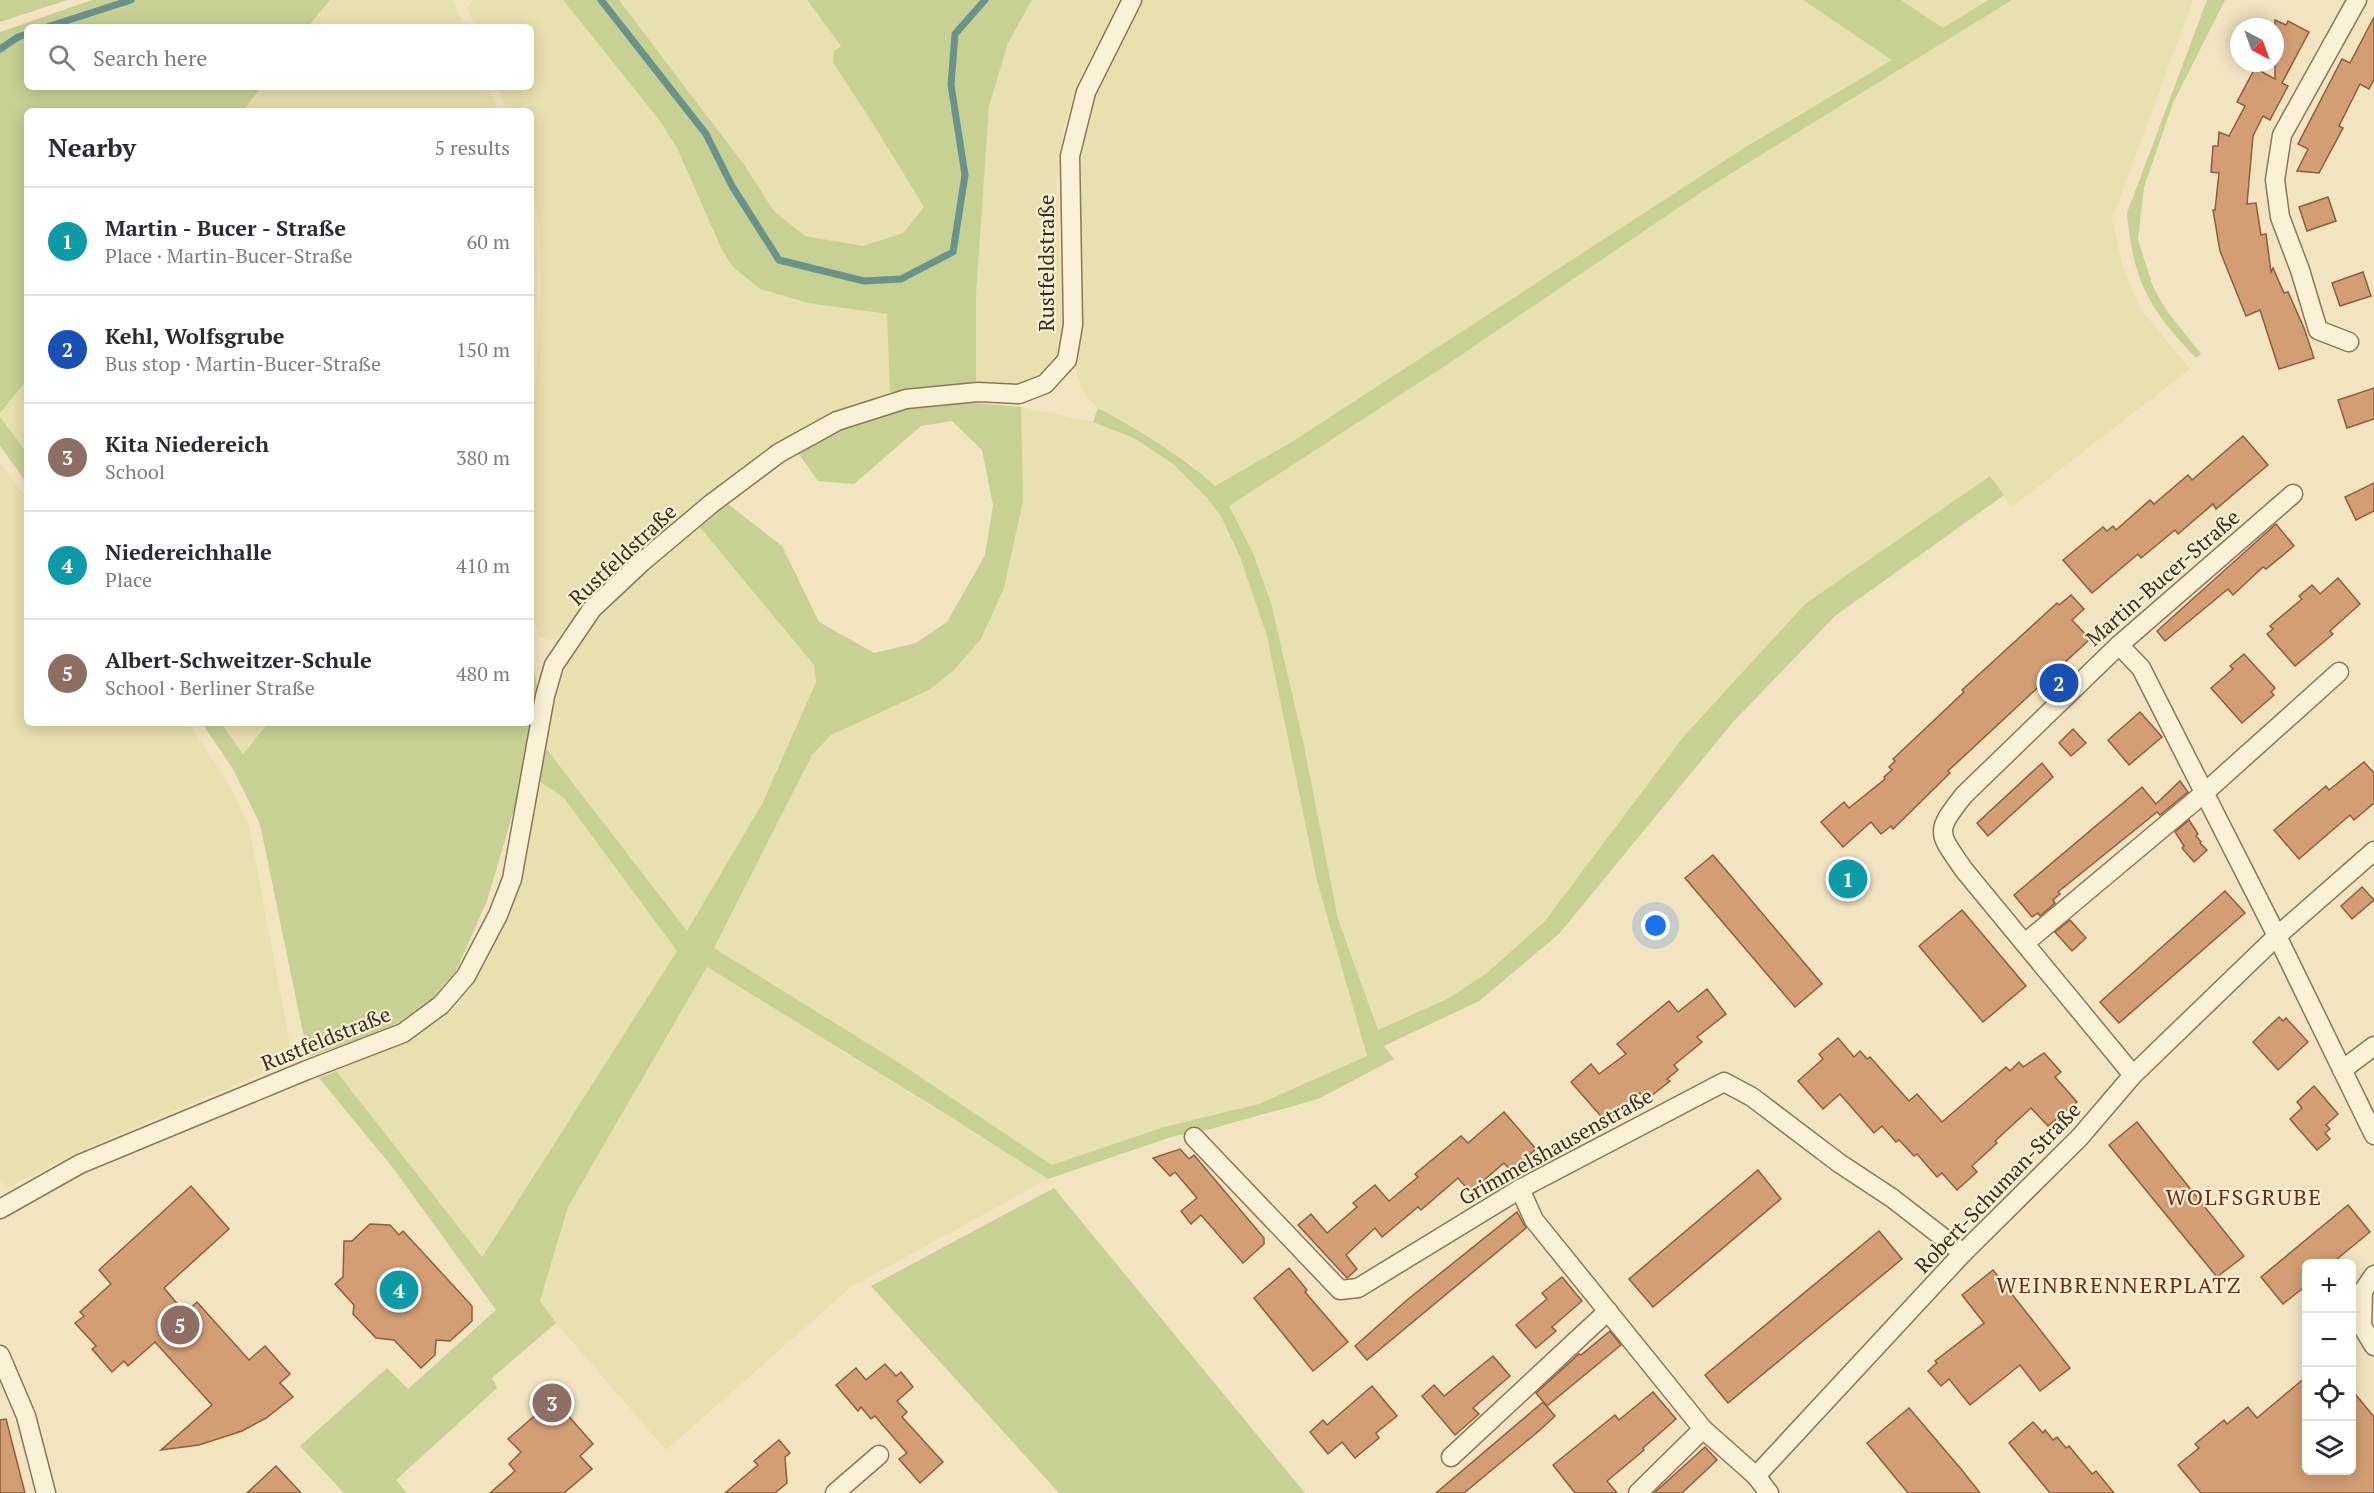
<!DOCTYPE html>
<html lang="en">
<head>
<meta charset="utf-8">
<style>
  body { margin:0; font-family:"PT Serif",serif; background:#f2f2f3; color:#2b2b33 }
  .controls { position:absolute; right:18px; bottom:18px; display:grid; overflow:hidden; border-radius:9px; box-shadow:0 3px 15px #0003 }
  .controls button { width:54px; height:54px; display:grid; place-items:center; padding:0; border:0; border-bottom:2px solid #e1e1e2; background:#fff; color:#2b2b33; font:30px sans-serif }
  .compass { position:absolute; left:2230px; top:18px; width:54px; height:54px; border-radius:50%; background:#fff; box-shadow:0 3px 15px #0003; rotate:139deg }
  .you { position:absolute; left:1656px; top:926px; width:21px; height:21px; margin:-15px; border:4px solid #fff; border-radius:50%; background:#1a73e8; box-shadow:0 0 0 9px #1a73e833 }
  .badge { display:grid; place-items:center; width:39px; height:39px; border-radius:50%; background:#a12422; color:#fff; font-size:20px; font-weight:700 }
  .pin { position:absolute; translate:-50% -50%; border:3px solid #fff; box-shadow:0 2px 6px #0006 }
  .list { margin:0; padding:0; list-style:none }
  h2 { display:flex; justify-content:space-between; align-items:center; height:78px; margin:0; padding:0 24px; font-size:26px }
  h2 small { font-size:20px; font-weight:400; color:#7c7c81 }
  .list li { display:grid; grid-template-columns:39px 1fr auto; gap:18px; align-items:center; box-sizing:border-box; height:108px; padding:0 24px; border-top:2px solid #e1e1e2 }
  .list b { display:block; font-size:22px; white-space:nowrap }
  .list p { margin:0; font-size:20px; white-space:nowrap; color:#7c7c81 }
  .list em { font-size:20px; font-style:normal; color:#7c7c81 }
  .icon { flex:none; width:33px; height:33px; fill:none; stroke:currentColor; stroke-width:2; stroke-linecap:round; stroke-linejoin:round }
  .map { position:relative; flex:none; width:2374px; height:1493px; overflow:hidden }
  .search { position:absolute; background:#fff; box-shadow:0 3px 15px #0003; left:24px; top:24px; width:510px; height:66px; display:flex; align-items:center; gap:15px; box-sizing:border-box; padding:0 21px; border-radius:9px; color:#7c7c81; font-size:22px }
  .panel { position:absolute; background:#fff; box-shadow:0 3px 15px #0003; left:24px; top:108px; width:510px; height:618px; border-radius:9px }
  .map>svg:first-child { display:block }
</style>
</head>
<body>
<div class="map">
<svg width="2374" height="1493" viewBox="0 0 2374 1493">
  <rect width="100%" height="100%" fill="#f2e4c1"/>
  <g fill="#e8e0ae">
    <path d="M330 0H453L464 27H309Z"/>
    <path d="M473 0H563L660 121 677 148 722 250 733 267 761 289 808 303 888 314 890 392 810 425 769 449 689 509 615 573 558 638 550 640 540 637 534 617 531 487 541 284 539 219 531 183V111H507L498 87H531V27H475L467 8Z"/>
    <path d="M619 0H807L841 46 833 64 872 122 924 207 903 233 863 246 805 236 774 211 745 166Z"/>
    <path d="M1032 0H1121L1079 80 1064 128 1056 185 1063 328 1059 353 1042 374 1025 384 976 385V295L989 106 1008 43Z"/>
    <path d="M1139 0H1803L1893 60 1744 148 1290 443 1215 486 1191 464 1154 439 1098 408 1085 395 1073 362 1075 170 1081 121Z"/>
    <path d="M1901 0H1988L1943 28Z"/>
    <path d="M2012 0H2193L2112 219 2123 267 2139 307 2190 369 2012 507 1990 476 1805 604 1684 736 1545 921 1487 973 1449 998 1378 1031 1338 919 1303 741 1228 506 1451 362 1706 189Z"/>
    <path d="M261 87H489L498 111H243Z"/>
    <path d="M27 380V453L0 417V413Z"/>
    <path d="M1021 407 1093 422 1134 438 1173 464 1208 499 1222 518 1240 557 1267 636 1317 881 1367 1056 1259 1104 1164 1127 1052 1165 901 1064 714 948 812 755 831 735 856 722 1004 588 1023 501Z"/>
    <path d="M0 463 27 499V723H189L232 790 249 826 291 1050 285 1064 88 1147 7 1188 0 1181Z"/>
    <path d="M698 525 814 665 816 682 763 802 687 931 545 747 551 713 566 667 589 629 636 579Z"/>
    <path d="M221 723H268L243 754Z"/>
    <path d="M539 781 564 798 677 951 481 1257 336 1071 401 1043 436 1023 459 1001 480 973 501 933 523 872Z"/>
    <path d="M707 967 1048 1179 851 1287 666 1450 556 1323 540 1301 568 1207Z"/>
  </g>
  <g fill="#c8d194">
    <path d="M0 0H67L0 22Z"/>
    <path d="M92 0H330L308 27H27V87H261L243 111H27V380L0 413V32Z"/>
    <path d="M563 0H619L745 166 774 211 805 236 863 246 903 233 924 207 872 122 833 63 834 51 841 46 807 0H1032L1008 43 989 106 976 295V385L890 392 887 314 808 303 760 289 733 267 722 250 677 148 660 121Z"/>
    <path d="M1803 0H1901L1943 28 1988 0H2012L1706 189 1451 362 1229 506 1253 553 1271 603 1303 741 1338 919 1378 1030 1449 998 1487 973 1545 921 1684 736 1805 604 1990 476 2004 495 1835 616 1733 722 1559 934 1479 1001 1384 1046 1394 1059 1318 1099 1196 1133 1174 1136 1048 1179 928 1103 707 967 568 1207 540 1301 556 1323 492 1378 497 1388 396 1480 407 1493H344L300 1446 387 1368 408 1389 496 1310 393 1168 319 1078 336 1071 482 1257 677 951 564 798 539 781 545 747 687 931 763 802 816 682 814 665 698 525 728 504 782 546 819 622 874 653 916 643 947 622 985 555 993 505 982 450 952 421 921 426 854 484 818 481 796 450C818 439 839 425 862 416 912 397 969 402 1021 407L1023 501 1004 588 981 639 953 671 929 690 831 735 812 755 714 948 901 1064 1052 1165 1164 1127 1259 1104 1367 1056 1317 881 1267 636 1240 557 1222 518 1208 499 1173 464 1134 438 1093 422 1098 408C1140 431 1179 453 1215 486L1290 443 1744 148 1892 60Z"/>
    <path d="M2207 0H2225L2173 103 2144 187 2138 240 2153 287 2167 311 2201 354 2196 358C2149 309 2133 281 2127 213Z"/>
    <path d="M0 417 27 453V483L0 446Z"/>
    <path d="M531 649 537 688 531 720Z"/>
    <path d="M202 723H221L243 754 268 723H531L516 803 487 901 456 971 427 1005 387 1029 308 1057 260 824 233 769Z"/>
    <path d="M1054 1188 1305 1493H1059L871 1286Z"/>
  </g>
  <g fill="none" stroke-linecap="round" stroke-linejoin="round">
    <g stroke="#6a938a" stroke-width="7">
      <path d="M601 0 706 134 732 186 779 260 864 281 901 279 953 252 965 175 951 85 955 34 985 0"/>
      <path d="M47 27 131 0"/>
      <path d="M0 49 18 37 27 34"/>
    </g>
  </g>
  <g fill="#d39e74" stroke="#8e5e3b" stroke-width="1.5">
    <path d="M2374 17V79L2369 89 2360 84 2339 126 2343 128 2319 173 2297 171 2308 149 2298 144 2342 59 2350 63Z"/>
    <path d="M2275 20 2286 25 2288 21 2309 32 2282 83 2288 86 2270 120 2263 116 2253 136 2247 204 2256 203 2261 235 2266 234 2271 272 2273 268 2284 293 2288 292 2304 328 2314 358 2279 369 2260 310 2246 316 2220 251 2213 210H2215L2219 173 2211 172 2213 146H2218L2219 132 2229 136 2245 106 2237 102 2255 68 2275 79Z"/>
    <path d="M2328 197 2336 221 2307 231 2299 207Z"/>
    <path d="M2363 272 2371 296 2340 306 2332 283Z"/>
    <path d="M2374 388V419L2347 428 2338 400Z"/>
    <path d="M2243 436 2268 465 2216 509 2213 504 2178 534 2175 530 2141 558 2138 554 2092 593 2063 560 2103 527 2107 531 2113 526 2116 530 2150 500 2154 504 2188 475 2192 480Z"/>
    <path d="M2374 483V511L2356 520 2345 497Z"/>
    <path d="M2276 524 2294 546 2266 569 2263 567 2233 595 2228 589 2165 641 2157 631Z"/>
    <path d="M2338 578 2360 604 2330 631 2333 634 2295 666 2267 634 2273 629 2270 626 2302 599 2299 596 2312 585 2320 594Z"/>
    <path d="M2071 595 2084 609 2072 620 2090 639 1948 771 1950 773 1893 829 1891 826 1881 834 1871 822 1843 847 1821 822 1844 802 1849 808 1885 779 1884 777 1892 770 1889 767 1895 761 1893 759 1964 692 1962 690 2033 625 2057 603 2059 605Z"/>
    <path d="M2244 654 2275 688 2271 692 2274 695 2242 723 2211 688 2233 669 2230 666Z"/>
    <path d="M2140 712 2162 737 2129 765 2108 740Z"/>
    <path d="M2073 729 2086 743 2071 756 2059 743Z"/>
    <path d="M2364 762 2374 773V803L2354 820 2350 815 2299 859 2274 830 2326 786 2329 790Z"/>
    <path d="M2042 763 2053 777 1988 836 1977 823Z"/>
    <path d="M2180 781 2188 792 2160 815 2157 812 2058 892 2060 894 2053 900 2055 903 2040 916 2038 913 2032 917 2014 895 2142 787 2156 804Z"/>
    <path d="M2189 820 2198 834 2196 836 2201 842 2200 843 2207 850 2194 862 2182 848 2184 846 2175 832Z"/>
    <path d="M1713 855 1822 984 1795 1007 1685 878Z"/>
    <path d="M2362 887 2374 900 2352 919 2341 906Z"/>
    <path d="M2225 891 2245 913 2119 1023 2100 1002Z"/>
    <path d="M1962 910 2026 986 1983 1022 1919 946Z"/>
    <path d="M2070 920 2086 938 2072 951 2055 932Z"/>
    <path d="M1707 989 1726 1014 1697 1037 1702 1042 1674 1065 1678 1070 1667 1079 1670 1081 1646 1100 1640 1093 1606 1122 1571 1082 1591 1064 1599 1074 1626 1054 1617 1044 1669 1001 1678 1012Z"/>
    <path d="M2279 1017 2283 1021 2286 1018 2308 1042 2278 1070 2253 1042Z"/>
    <path d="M1838 1038 1854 1057 1860 1051 1867 1059 1870 1057 1909 1101 1917 1094 1942 1122 2006 1067 2010 1071 2019 1062 2023 1067 2044 1053 2061 1072 2055 1077 2077 1102 2048 1126 2031 1108 1995 1141 1997 1143 1972 1166 1977 1172 1957 1190 1942 1173 1937 1177 1917 1154 1914 1156 1899 1140 1896 1142 1882 1126 1874 1133 1840 1094 1823 1109 1798 1081 1823 1059 1819 1054Z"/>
    <path d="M2314 1086 2338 1114 2326 1125 2330 1129 2325 1133 2330 1139 2317 1150 2290 1119 2302 1108 2297 1102Z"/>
    <path d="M1504 1112 1536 1149 1511 1171 1504 1163 1470 1192 1458 1178 1421 1210 1418 1207 1382 1237 1375 1228 1346 1255 1357 1269 1347 1278 1298 1225 1311 1214 1327 1233 1357 1207 1353 1203 1375 1185 1389 1201 1418 1177 1415 1174 1461 1136 1468 1143Z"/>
    <path d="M2137 1122 2244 1256 2217 1277 2109 1145Z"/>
    <path d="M1180 1149 1189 1159 1194 1155 1264 1238V1244L1243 1263 1201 1215 1191 1224 1181 1211 1197 1198 1175 1172 1170 1176 1153 1158Z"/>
    <path d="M1758 1170 1781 1199 1653 1307 1629 1279Z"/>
    <path d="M191 1186 229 1229 164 1288 185 1313 197 1302 249 1360 265 1346 290 1374 280 1383 293 1397 266 1418 242 1431 199 1445 161 1450 212 1405 155 1342 128 1366 124 1361 112 1372 92 1349 96 1346 75 1323 84 1316 80 1312 111 1284 99 1270Z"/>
    <path d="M2348 1205 2370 1232 2332 1263H2307V1285L2283 1304 2261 1277Z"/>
    <path d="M1517 1212 1526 1228 1367 1360 1355 1346 1407 1300Z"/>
    <path d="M370 1224 390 1225 399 1235 403 1231 472 1306V1321L450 1341 436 1340 435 1355 421 1368 394 1340 376 1338 353 1314 354 1305 335 1284 343 1277 344 1241H352Z"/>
    <path d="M1879 1231 1902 1259 1728 1403 1705 1375Z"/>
    <path d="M1289 1268 1307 1290 1305 1292 1348 1342 1313 1371 1254 1298Z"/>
    <path d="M1993 1270 2070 1368 2040 1391 2020 1365 1970 1405 1949 1379 1941 1386 1928 1371 1937 1363 1935 1361 1984 1323 1962 1295Z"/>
    <path d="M1562 1277 1582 1301 1552 1327 1556 1331 1536 1348 1516 1325 1547 1299 1542 1293Z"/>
    <path d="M1610 1331 1621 1345 1547 1406 1536 1393 1579 1354 1581 1355Z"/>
    <path d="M1493 1356 1510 1376 1473 1408 1479 1414 1455 1435 1422 1396 1434 1385 1444 1396Z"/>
    <path d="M885 1364 896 1376 901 1372 913 1387 897 1401 907 1412 902 1417 943 1462 920 1483 899 1459 907 1453 887 1430 875 1416 871 1419 861 1407 858 1411 836 1385 856 1368 866 1380Z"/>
    <path d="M2307 1376V1470H2352V1390L2374 1417V1493H2201L2178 1465 2199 1448 2195 1444 2224 1420 2227 1424 2248 1407 2257 1418Z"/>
    <path d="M1372 1386 1397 1416 1376 1433 1379 1438 1355 1458 1342 1442 1328 1454 1310 1432 1323 1420 1327 1425Z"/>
    <path d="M1653 1392 1676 1419 1643 1448 1644 1450 1607 1481 1617 1493H1575L1553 1465 1615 1415 1619 1420Z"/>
    <path d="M1543 1402 1555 1416 1540 1430 1464 1493H1436Z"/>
    <path d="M1909 1408 1961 1469 1980 1493H1908L1867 1443Z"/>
    <path d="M540 1411 548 1420 552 1416 557 1421 566 1413 593 1444 580 1456 592 1469 564 1493H490L515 1471 509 1464 521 1452 508 1439Z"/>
    <path d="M6 1419 25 1493H0V1420Z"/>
    <path d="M2033 1422 2043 1433 2045 1430 2053 1440 2057 1437 2066 1448 2069 1446 2092 1474 2096 1471 2114 1493H2050L2009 1443Z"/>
    <path d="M779 1440 790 1453 785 1457 787 1483 775 1493H725L758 1465 754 1461Z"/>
    <path d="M1705 1447 1717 1460 1682 1493H1654Z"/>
    <path d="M276 1466 301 1493H247Z"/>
  </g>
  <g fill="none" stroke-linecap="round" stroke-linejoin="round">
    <g stroke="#8d7557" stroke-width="21">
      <g id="street">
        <path d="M2349 342 2318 330 2300 270 2280 217 2275 180 2282 135 2357 0"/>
        <path d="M2119 645 2141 668 2277 936 2374 1135"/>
        <path d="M2025 943 2203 794 2339 672"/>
        <path d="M2342 1070 2374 1046"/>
        <path d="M2133 1075 1964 870C1938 832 1934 833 1964 795L2119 645 2293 494"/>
        <path d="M1194 1137 1340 1290 1358 1288 1520 1189 1724 1082 1752 1097 1839 1163 1892 1198 1963 1253"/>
        <path d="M1520 1189 1534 1220 1703 1429 1756 1476 1769 1493"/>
        <path d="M0 1209 80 1164 307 1070 403 1033 441 1005 466 976 498 915 512 879 545 696 554 665 592 609 642 562 711 504 779 453 837 421 906 399 978 392 1019 394 1045 384 1067 360 1073 325 1070 156 1086 92 1132 0"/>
        <path d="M2374 1275 2363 1291 2362 1326 2374 1346"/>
        <path d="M0 1355 26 1416 46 1493"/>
        <path d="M1451 1457 1608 1311"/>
        <path d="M1756 1476 1963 1253 2080 1137 2133 1075 2277 936 2374 851"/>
        <path d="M835 1493 879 1455"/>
        <path d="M1638 1493 1703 1429"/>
      </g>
    </g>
    <use href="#street" stroke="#fbf1d6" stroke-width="18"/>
  </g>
  <g text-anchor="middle" stroke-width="4.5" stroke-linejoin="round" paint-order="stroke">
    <g font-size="21" fill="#3b2c1d" stroke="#f8eed2">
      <text transform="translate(1047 263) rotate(-90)" y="7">Rustfeldstraße</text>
      <text transform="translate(623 555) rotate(-43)" y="7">Rustfeldstraße</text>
      <text transform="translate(2163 578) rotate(-41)" y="7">Martin-Bucer-Straße</text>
      <text transform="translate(326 1039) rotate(-22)" y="7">Rustfeldstraße</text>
      <text transform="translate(1556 1147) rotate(-29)" y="7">Grimmelshausenstraße</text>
      <text transform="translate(1998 1188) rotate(-46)" y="7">Robert-Schuman-Straße</text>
    </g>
    <g font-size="22" letter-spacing="1.5" fill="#6c2c18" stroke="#f8eed2">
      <text x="2244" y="1205">WOLFSGRUBE</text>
      <text x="2119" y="1293">WEINBRENNERPLATZ</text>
    </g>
  </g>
</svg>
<div class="controls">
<button>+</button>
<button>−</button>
<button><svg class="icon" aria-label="locate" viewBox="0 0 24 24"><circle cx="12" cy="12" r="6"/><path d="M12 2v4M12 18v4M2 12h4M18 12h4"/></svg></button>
<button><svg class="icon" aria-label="layers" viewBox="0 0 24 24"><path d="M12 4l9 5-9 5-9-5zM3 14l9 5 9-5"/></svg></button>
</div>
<svg class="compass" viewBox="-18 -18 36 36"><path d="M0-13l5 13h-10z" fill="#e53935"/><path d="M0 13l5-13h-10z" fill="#7c7c81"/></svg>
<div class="you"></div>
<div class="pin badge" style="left:1848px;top:879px;background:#0f9aa8">1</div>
<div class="pin badge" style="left:2059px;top:683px;background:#1a4fb4">2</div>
<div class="pin badge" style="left:552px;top:1403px;background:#8d6e63">3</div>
<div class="pin badge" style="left:399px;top:1290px;background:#0f9aa8">4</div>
<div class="pin badge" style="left:180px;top:1325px;background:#8d6e63">5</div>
<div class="search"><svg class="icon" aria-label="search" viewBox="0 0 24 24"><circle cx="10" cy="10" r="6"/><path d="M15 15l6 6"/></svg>Search here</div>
<section class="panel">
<h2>Nearby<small>5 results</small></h2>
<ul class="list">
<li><span class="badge" style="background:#0f9aa8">1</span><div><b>Martin - Bucer - Straße</b><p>Place · Martin-Bucer-Straße</p></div><em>60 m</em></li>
<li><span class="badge" style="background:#1a4fb4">2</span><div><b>Kehl, Wolfsgrube</b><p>Bus stop · Martin-Bucer-Straße</p></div><em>150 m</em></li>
<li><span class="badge" style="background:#8d6e63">3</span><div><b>Kita Niedereich</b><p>School</p></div><em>380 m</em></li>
<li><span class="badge" style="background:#0f9aa8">4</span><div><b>Niedereichhalle</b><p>Place</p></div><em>410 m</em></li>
<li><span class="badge" style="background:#8d6e63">5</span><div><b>Albert-Schweitzer-Schule</b><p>School · Berliner Straße</p></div><em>480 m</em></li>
</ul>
</section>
</div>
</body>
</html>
